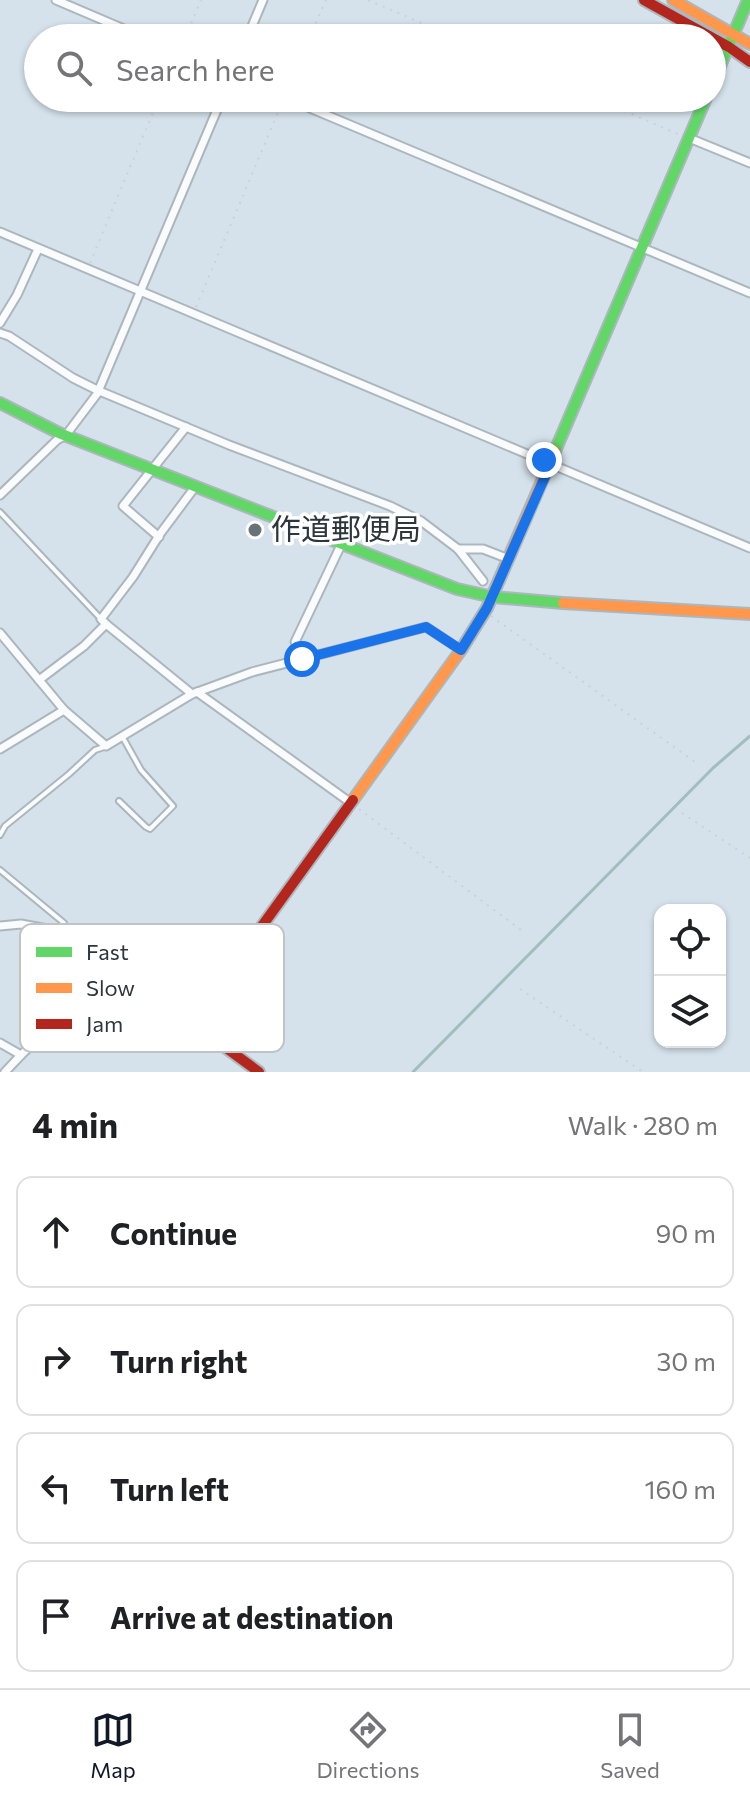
<!DOCTYPE html>
<html lang="en">
<head>
<meta charset="utf-8">
<style>
  body { margin:0; font-family:Commissioner,"Noto Sans JP",sans-serif; background:#f2f2f2; color:#202124 }
  .controls { position:absolute; right:24px; bottom:24px; display:grid; overflow:hidden; border-radius:16px; box-shadow:0 2px 6px #0004 }
  .controls button { width:72px; height:72px; display:grid; place-items:center; padding:0; border:0; border-bottom:2px solid #e0e0e0; background:#fff; color:#202124; font:40px sans-serif }
  .stop { position:absolute; width:24px; height:24px; margin:-18px; border:6px solid #1a73e8; border-radius:50%; background:#fff }
  .stop.end { background:#1a73e8; border-color:#fff; box-shadow:0 2px 8px #0008 }
  .list { margin:0; padding:0; list-style:none }
  h2 { display:flex; justify-content:space-between; align-items:center; height:104px; margin:0; padding:0 32px; font-size:34px }
  h2 small { font-size:26px; font-weight:400; color:#757577 }
  .list li { display:grid; grid-template-columns:52px 1fr auto; gap:24px; align-items:center; box-sizing:border-box; height:112px; margin:0 16px 16px; padding:0 16px; border:2px solid #e0e0e0; border-radius:16px }
  .list b { display:block; font-size:30px; white-space:nowrap }
  .list em { font-size:26px; font-style:normal; color:#757577 }
  .icon { flex:none; width:44px; height:44px; fill:none; stroke:currentColor; stroke-width:2; stroke-linecap:round; stroke-linejoin:round }
  .map { position:relative; flex:none; width:750px; height:1072px; overflow:hidden }
  .search { position:absolute; background:#fff; box-shadow:0 2px 6px #0004; left:24px; right:24px; top:24px; height:88px; display:flex; align-items:center; gap:20px; box-sizing:border-box; padding:0 28px; border-radius:44px; color:#757577; font-size:30px }
  .sheet { height:616px; background:#fff }
  nav { display:flex; justify-content:space-around; align-items:center; box-sizing:border-box; height:112px; border-top:2px solid #e0e0e0; background:#fff; font-size:22px; color:#757577 }
  nav a { display:grid; justify-items:center; gap:4px }
  nav .on { color:#111827 }
  .map>svg:first-child { display:block }
</style>
</head>
<body>
<div class="map">
<svg width="750" height="1072" viewBox="0 0 750 1072">
  <rect width="100%" height="100%" fill="#d5e2eb"/>
  <g fill="none" stroke-linecap="round" stroke-linejoin="round">
    <path stroke="#a0bebb" stroke-width="3" d="M413 1072 713 768 750 736"/>
    <g stroke="#acb7bd" stroke-width="8">
      <g id="lane">
        <path d="M0 512 101 619"/>
        <path d="M119 801 146 827 150 829 173 806 141 770 122 736"/>
        <path d="M0 835 5 826 69 774 95 750 104 747"/>
        <path d="M0 870 64 923V932"/>
      </g>
    </g>
    <g stroke="#acb7bd" stroke-width="11">
      <g id="street">
        <path d="M56 0 145 38"/>
        <path d="M247 38 263 0"/>
        <path d="M286 98 750 293"/>
        <path d="M689 138 750 163"/>
        <path d="M0 232 750 548"/>
        <path d="M0 323 17 295 38 249"/>
        <path d="M0 333 9 336 73 378 97 390 229 445 390 506 421 521 458 549 483 581"/>
        <path d="M0 495 57 440 66 435 97 394 222 98"/>
        <path d="M159 537 123 506 186 427"/>
        <path d="M458 549H483L509 559"/>
        <path d="M106 624 192 694"/>
        <path d="M0 633 64 710 106 746 192 694 252 672 426 627 461 650"/>
        <path d="M302 659 295 642 341 545"/>
        <path d="M39 680 84 646 106 624 101 619 133 577 160 534 195 487"/>
        <path d="M197 692 351 803"/>
        <path d="M0 749 64 710"/>
        <path d="M0 926 21 924 64 932 192 1023"/>
        <path d="M0 1043 21 1055"/>
        <path d="M5 1072 21 1055 112 968"/>
      </g>
    </g>
    <g stroke="#acb7bd" stroke-width="14">
      <g id="fast">
        <path d="M712 85 748 0"/>
        <path d="M0 403 59 433 457 589 493 597 563 603"/>
        <path d="M555 451 706 98"/>
      </g>
    </g>
    <g stroke="#acb7bd" stroke-width="14">
      <g id="slow">
        <path d="M673 0 750 44"/>
        <path d="M563 603 750 614"/>
        <path d="M353 800 461 650 487 608 555 451"/>
      </g>
    </g>
    <g stroke="#acb7bd" stroke-width="14">
      <g id="jam">
        <path d="M644 0 729 47 750 62"/>
        <path d="M259 1072 192 1023 353 800"/>
      </g>
    </g>
    <g stroke="#cdd1d4" stroke-width="2" stroke-dasharray="2 6" stroke-linecap="butt">
      <path d="M368 0 456 38"/>
      <path d="M185 38 201 0"/>
      <path d="M309 38 326 0"/>
      <path d="M595 98 680 135"/>
      <path d="M90 263 159 98"/>
      <path d="M196 307 282 103"/>
      <path d="M491 616 695 762"/>
      <path d="M359 809 525 933"/>
      <path d="M682 813 750 858"/>
      <path d="M520 989 643 1072"/>
    </g>
    <use href="#lane" stroke="#f9fbfc" stroke-width="4"/>
    <use href="#street" stroke="#f9fbfc" stroke-width="7"/>
    <use href="#fast" stroke="#63d668" stroke-width="10"/>
    <use href="#slow" stroke="#ff974d" stroke-width="10"/>
    <use href="#jam" stroke="#b3261e" stroke-width="10"/>
  </g>
  <g fill="none" stroke-linecap="round" stroke-linejoin="round">
    <path stroke="#1a73e8" stroke-width="10" d="M302 659 426 627 461 650 487 608 551 463 544 460"/>
  </g>
  <circle fill="#687279" stroke="#fff" stroke-width="3" cx="255" cy="530" r="8"/>
  <g text-anchor="middle" stroke-width="7" stroke-linejoin="round" paint-order="stroke">
    <g font-size="30" fill="#2d363c" stroke="#fff" text-anchor="start">
      <text x="271" y="540">作道郵便局</text>
    </g>
  </g>
  <rect x="20" y="924" width="264" height="128" rx="12" fill="#fff" stroke="#c0c3c4" stroke-width="2"/>
  <rect x="36" y="947" width="36" height="10" fill="#63d668"/>
  <rect x="36" y="983" width="36" height="10" fill="#ff974d"/>
  <rect x="36" y="1019" width="36" height="10" fill="#b3261e"/>
  <g font-size="22" fill="#2d363c">
    <text x="86" y="960">Fast</text>
    <text x="86" y="996">Slow</text>
    <text x="86" y="1032">Jam</text>
  </g>
</svg>
<div class="controls">
<button><svg class="icon" aria-label="locate" viewBox="0 0 24 24"><circle cx="12" cy="12" r="6"/><path d="M12 2v4M12 18v4M2 12h4M18 12h4"/></svg></button>
<button><svg class="icon" aria-label="layers" viewBox="0 0 24 24"><path d="M12 4l9 5-9 5-9-5zM3 14l9 5 9-5"/></svg></button>
</div>
<div class="stop" style="left:302px;top:659px"></div>
<div class="stop end" style="left:544px;top:460px"></div>
<div class="search"><svg class="icon" aria-label="search" viewBox="0 0 24 24"><circle cx="10" cy="10" r="6"/><path d="M15 15l6 6"/></svg>Search here</div>
</div>
<section class="sheet">
<h2>4 min<small>Walk · 280 m</small></h2>
<ul class="list">
<li><svg class="icon" aria-label="ahead" viewBox="0 0 24 24"><path d="M12 20V5M6 11l6-6 6 6"/></svg><div><b>Continue</b></div><em>90 m</em></li>
<li><svg class="icon" aria-label="right" viewBox="0 0 24 24"><path d="M7 20v-9h11M14 6l5 5-5 5"/></svg><div><b>Turn right</b></div><em>30 m</em></li>
<li><svg class="icon" aria-label="left" viewBox="0 0 24 24"><path d="M17 20v-9H6M10 6l-5 5 5 5"/></svg><div><b>Turn left</b></div><em>160 m</em></li>
<li><svg class="icon" aria-label="arrive" viewBox="0 0 24 24"><path d="M6 21V4h12l-3 4 3 4H6"/></svg><div><b>Arrive at destination</b></div></li>
</ul>
</section>
<nav>
<a class="on"><svg class="icon" aria-label="map" viewBox="0 0 24 24"><path d="M3 6l6-2 6 2 6-2v14l-6 2-6-2-6 2zM9 4v14M15 6v14"/></svg>Map</a>
<a><svg class="icon" aria-label="directions" viewBox="0 0 24 24"><path d="M12 3l9 9-9 9-9-9zM9 14v-3h6M13 9l2 2-2 2"/></svg>Directions</a>
<a><svg class="icon" aria-label="saved" viewBox="0 0 24 24"><path d="M7 4h10v16l-5-4-5 4z"/></svg>Saved</a>
</nav>
</body>
</html>
